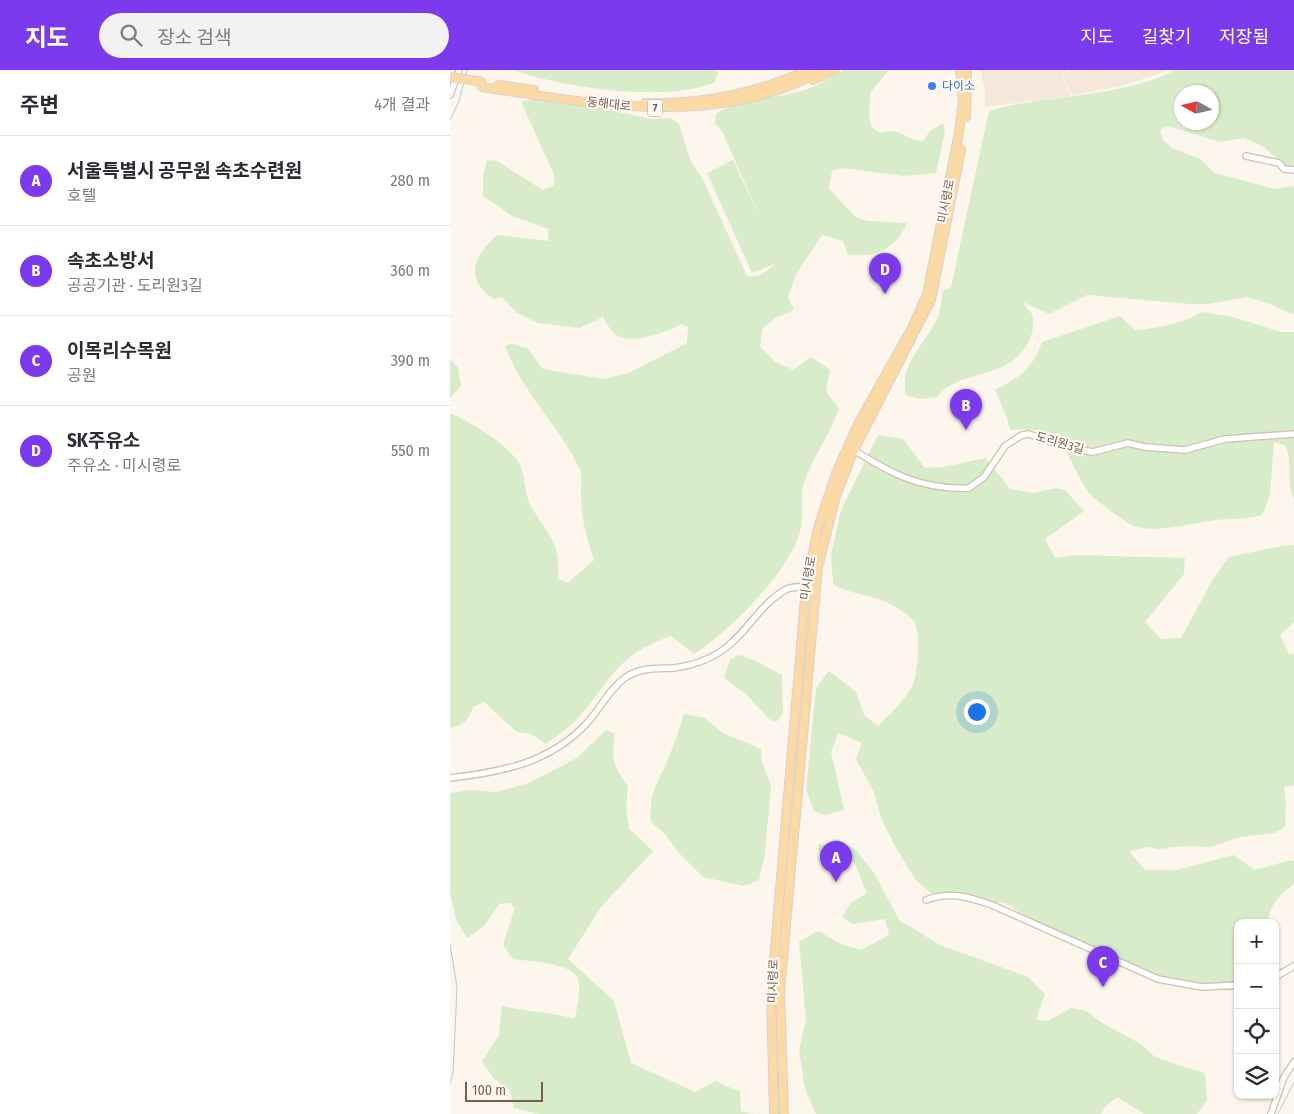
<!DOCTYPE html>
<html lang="ko">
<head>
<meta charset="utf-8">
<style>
  body { margin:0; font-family:"Fira Sans Condensed","Noto Sans KR",sans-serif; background:#f2f2f3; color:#2b2b33 }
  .controls { position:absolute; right:15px; bottom:15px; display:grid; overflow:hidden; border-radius:10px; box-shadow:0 1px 4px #0004 }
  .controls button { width:45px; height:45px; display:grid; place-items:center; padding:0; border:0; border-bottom:1px solid #e1e1e2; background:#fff; color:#2b2b33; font:25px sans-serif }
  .compass { position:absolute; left:724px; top:15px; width:45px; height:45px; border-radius:50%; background:#fff; box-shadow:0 1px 4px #0004; rotate:278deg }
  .scale { position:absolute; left:15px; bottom:12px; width:78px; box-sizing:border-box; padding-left:5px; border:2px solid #7a5c4d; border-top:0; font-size:14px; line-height:18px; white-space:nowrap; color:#7a5c4d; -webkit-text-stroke:4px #fffaf3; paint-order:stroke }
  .you { position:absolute; left:526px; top:641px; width:18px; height:18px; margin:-12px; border:4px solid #fff; border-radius:50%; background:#1a73e8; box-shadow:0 0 0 8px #1a73e833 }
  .badge { display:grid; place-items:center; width:32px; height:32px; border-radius:50%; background:#7c3aed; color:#fff; font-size:16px; font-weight:700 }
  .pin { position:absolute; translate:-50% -41px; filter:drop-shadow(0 1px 2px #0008) }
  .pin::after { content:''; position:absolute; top:26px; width:18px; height:15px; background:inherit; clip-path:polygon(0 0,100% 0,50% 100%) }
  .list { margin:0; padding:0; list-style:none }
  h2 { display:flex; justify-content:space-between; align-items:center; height:65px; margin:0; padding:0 20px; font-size:21px }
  h2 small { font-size:16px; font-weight:400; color:#7c7c81 }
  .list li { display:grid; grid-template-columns:32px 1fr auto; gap:15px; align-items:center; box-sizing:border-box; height:90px; padding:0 20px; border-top:1px solid #e1e1e2 }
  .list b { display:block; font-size:19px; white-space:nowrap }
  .list p { margin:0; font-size:16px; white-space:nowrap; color:#7c7c81 }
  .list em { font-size:16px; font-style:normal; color:#7c7c81 }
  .icon { flex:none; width:28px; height:28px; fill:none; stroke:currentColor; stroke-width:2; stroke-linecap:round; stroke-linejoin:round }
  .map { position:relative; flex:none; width:844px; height:1044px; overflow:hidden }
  header { display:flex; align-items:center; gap:30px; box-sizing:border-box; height:70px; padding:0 25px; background:#7c3aed; color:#fff }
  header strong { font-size:24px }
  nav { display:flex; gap:28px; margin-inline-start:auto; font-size:18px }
  .search { width:350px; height:45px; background:#f2f2f3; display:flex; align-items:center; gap:12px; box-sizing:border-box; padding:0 18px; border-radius:28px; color:#7c7c81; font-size:19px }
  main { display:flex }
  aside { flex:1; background:#fff }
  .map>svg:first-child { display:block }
</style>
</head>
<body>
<header>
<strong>지도</strong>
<div class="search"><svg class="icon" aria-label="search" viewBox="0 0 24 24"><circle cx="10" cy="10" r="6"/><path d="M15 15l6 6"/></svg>장소 검색</div>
<nav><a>지도</a><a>길찾기</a><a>저장됨</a></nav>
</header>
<main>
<aside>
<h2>주변<small>4개 결과</small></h2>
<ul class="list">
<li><span class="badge">A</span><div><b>서울특별시 공무원 속초수련원</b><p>호텔</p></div><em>280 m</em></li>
<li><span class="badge">B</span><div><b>속초소방서</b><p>공공기관 · 도리원3길</p></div><em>360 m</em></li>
<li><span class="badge">C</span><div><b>이목리수목원</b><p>공원</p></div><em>390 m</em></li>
<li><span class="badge">D</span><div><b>SK주유소</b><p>주유소 · 미시령로</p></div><em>550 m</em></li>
</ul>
</aside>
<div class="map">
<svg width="844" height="1044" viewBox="0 0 844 1044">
  <rect width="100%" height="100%" fill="#fdf6ec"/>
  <g fill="#f5e8da">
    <path d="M530 0H619L611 4 621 26 535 37V20Z"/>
    <path d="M621 0H719L672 16 622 25 612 5Z"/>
  </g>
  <g fill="#d8ecc9" fill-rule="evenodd">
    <path d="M64 0H265L268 3 265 12C218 33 112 18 64 0Z"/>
    <path d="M394 0H439L420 23C422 34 413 58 430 62 434 63 439 60 443 61 454 62 459 71 473 71L480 61 493 53 495 61 486 103 454 106 392 98 382 101 379 119 407 148 418 151 457 153C445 180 427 187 398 185L393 171 372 165 346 204 338 227 344 240 325 248 312 259 310 277 324 291 343 300 361 287 380 300 376 321 389 339C379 366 362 388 353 415 350 426 354 447 350 461 341 500 278 563 244 584L221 566C165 585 163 610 127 649 118 659 106 666 96 674L81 664 67 662 34 632 23 637C19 649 14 655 0 658V343C20 352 60 375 70 395 76 408 74 424 81 436 98 466 111 472 108 509L118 513 144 490C137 469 131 448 131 426 130 418 133 407 130 400 110 356 72 322 55 276L62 273 78 279 93 299 154 309 178 303 237 273 238 257 232 254C215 262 180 277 164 263 160 260 156 252 153 247L130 258 88 253 67 243 52 227 44 229C13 209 24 186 47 165L99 171 98 159 62 146 33 126V106L37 90 47 91 93 120 104 115V104L71 32 83 29 132 34 201 49 221 48 229 54 240 90 252 108 297 206C309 209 317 200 327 193L302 203 257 103 283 90 311 150 273 63 265 53 266 44C289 27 317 30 344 23 362 19 379 9 394 0Z"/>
    <path d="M726 0H844V97H838L812 76 794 68 770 72 717 56 710 60 713 70 722 78 750 89 765 103 825 119 844 116V245L820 234 797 227 758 234H739L637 225 599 244 573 232C575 237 579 240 582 244 584 249 583 259 582 263 565 314 512 295 487 327L470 329 456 325C447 293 481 270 490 241 491 235 492 228 493 221L501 217 539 41C600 23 668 29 726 0ZM732 22H762V52H732Z"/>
    <path d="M752 242 783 247 831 262H844V429C835 412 844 392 835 375L824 372 820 425 812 445C794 450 777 448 759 451 737 454 700 465 680 454 674 451 644 429 640 424 612 386 621 355 560 360L557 348 545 320C571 306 581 301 592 272L670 246 685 260C710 258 730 254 752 242Z"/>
    <path d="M0 289 8 298 11 316 0 328Z"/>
    <path d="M428 365 453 369 475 398 493 397 536 388 560 419 584 423 606 418 615 420 634 441 595 469 605 488 625 485 735 488 734 504 695 552 711 569 731 568 763 509 779 487 832 476 844 475V552L830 565 839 584H844V715L834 717 836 734 835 757 824 763 790 767 761 777 735 776 708 779 698 777 679 781 695 800H726L784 785 804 800 841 790 844 791V814C831 823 818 836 818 853H788V917L780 921 734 917 691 901 631 871 581 850 556 833 500 829 483 825 465 809 445 776 431 748 424 722 406 689 412 673 388 663 381 682 394 740 375 745 364 741 356 720 366 618 379 601 406 622 414 645 428 656C439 645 460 626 464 611 468 597 472 563 463 550 458 545 447 537 441 534 423 524 400 525 383 514L381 485 391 440Z"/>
    <path d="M288 585C297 586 323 600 332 605L333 643 326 652 319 649 297 625 274 608 280 590Z"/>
    <path d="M234 644 255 648 273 663 311 679 312 693 321 716 315 783 309 810 294 816 253 807 230 784 214 763 201 752C198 725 208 713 218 689 224 675 229 659 234 644Z"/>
    <path d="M156 660 165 664C161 689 163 696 178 716L176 738 179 759 203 781 151 837 118 889 164 931 181 993 245 1022 266 1011 290 1022 291 1041 307 1044H89L64 1038 60 1021 44 1009 32 991 49 965 52 936C77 942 101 942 125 949 127 938 131 920 128 909 124 893 77 891 63 889L53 875 65 837 59 833 49 834 34 856 17 868 6 850 0 822V723L20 720 46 722 76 714 127 688Z"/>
    <path d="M387 769 406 780 424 803 449 850 490 875 578 907 595 924 586 950 598 951 621 938 636 941 652 953 691 974 704 986 724 994 755 1003 757 1030 747 1044H694L667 1027 656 1036 651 1044H366L355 1019 349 980 356 949 349 872 368 861 391 874 411 880 439 865 435 849 402 854 392 847 401 833 417 823 404 792 386 786 370 785 368 775 379 774Z"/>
  </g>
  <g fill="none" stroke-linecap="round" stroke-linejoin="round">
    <g stroke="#a5d3da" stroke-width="1">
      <path d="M16 5 17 0"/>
      <path d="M0 50 9 31 14 11"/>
      <path d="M0 874 7 917 3 1004 0 1013"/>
      <path d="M828 1044 844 1012"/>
    </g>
    <g stroke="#d1beb0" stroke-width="8">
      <g id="minor">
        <path d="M0 25 9 0"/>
        <path d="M796 86 829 93 834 99 844 100"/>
        <path d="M404 380C441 404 473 420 519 418L534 407 555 376 572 365 579 364 614 377 643 382 678 373 695 377 735 380 775 369 844 364"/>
        <path d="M0 708C52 702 100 693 137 653 150 639 160 618 176 607 192 597 206 599 224 598 240 596 256 591 270 582 295 566 309 535 335 520 343 515 357 517 365 518"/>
        <path d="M476 830C501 821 518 827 542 835L708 909 752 917 788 915"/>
        <path d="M825 907 844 896"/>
        <path d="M821 1044 834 1007 844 992"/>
      </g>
    </g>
    <g stroke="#dad1cd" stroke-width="10">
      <g id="major">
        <path d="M363 10 385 0"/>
        <path d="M48 15 84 20"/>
        <path d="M32 17C143 34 269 59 373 0"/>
        <path d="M195 33C249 35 308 23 358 0"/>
        <path d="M516 47 517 0"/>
        <path d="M324 1044 321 923 356 517 368 458 386 403 408 354 463 256 477 224 509 62 513 31 510 0"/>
        <path d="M334 1044 330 922 368 497 386 426 404 380 481 230 511 80"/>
      </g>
    </g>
    <use href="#minor" stroke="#fff" stroke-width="5.5"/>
    <use href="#major" stroke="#fbd9a5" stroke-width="8"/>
    <g stroke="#dad1cd" stroke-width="10" stroke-linecap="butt">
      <path id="major-bridge" d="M0 7 33 12"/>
    </g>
    <use href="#major-bridge" stroke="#fbd9a5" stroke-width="8"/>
  </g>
  <circle fill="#3f7fe0" stroke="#fffaf3" stroke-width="2" cx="482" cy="16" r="5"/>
  <g text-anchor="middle" stroke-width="4.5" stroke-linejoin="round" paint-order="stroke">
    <rect fill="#fffaf3" stroke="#a28b7f" stroke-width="1" x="197.5" y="29.5" width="15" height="17" rx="4"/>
    <g font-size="11" font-weight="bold" fill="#7a5c4d">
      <text x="205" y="42">7</text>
    </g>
    <g font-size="12" fill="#366cbe" stroke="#fffaf3" text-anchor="start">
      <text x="492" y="20">다이소</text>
    </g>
    <g font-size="12" fill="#7a5c4d" stroke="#fffaf3">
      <text transform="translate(159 34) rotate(6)" y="4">동해대로</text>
      <text transform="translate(496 131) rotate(-79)" y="4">미시령로</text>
      <text transform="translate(610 373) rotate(16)" y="4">도리원3길</text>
      <text transform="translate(358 508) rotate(-81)" y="4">미시령로</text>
      <text transform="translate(323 911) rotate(-88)" y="4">미시령로</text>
    </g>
  </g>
</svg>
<div class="controls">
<button>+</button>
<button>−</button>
<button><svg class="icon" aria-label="locate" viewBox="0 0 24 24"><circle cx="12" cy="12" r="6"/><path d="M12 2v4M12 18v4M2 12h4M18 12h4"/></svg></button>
<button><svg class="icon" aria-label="layers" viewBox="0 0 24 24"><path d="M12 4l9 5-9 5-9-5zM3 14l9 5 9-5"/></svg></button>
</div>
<svg class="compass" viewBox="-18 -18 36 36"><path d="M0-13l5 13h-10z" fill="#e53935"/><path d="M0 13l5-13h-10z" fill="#7c7c81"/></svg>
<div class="scale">100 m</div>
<div class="you"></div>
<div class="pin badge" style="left:386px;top:812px">A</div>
<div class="pin badge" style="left:516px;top:360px">B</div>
<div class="pin badge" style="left:653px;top:917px">C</div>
<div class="pin badge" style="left:435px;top:224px">D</div>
</div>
</main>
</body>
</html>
